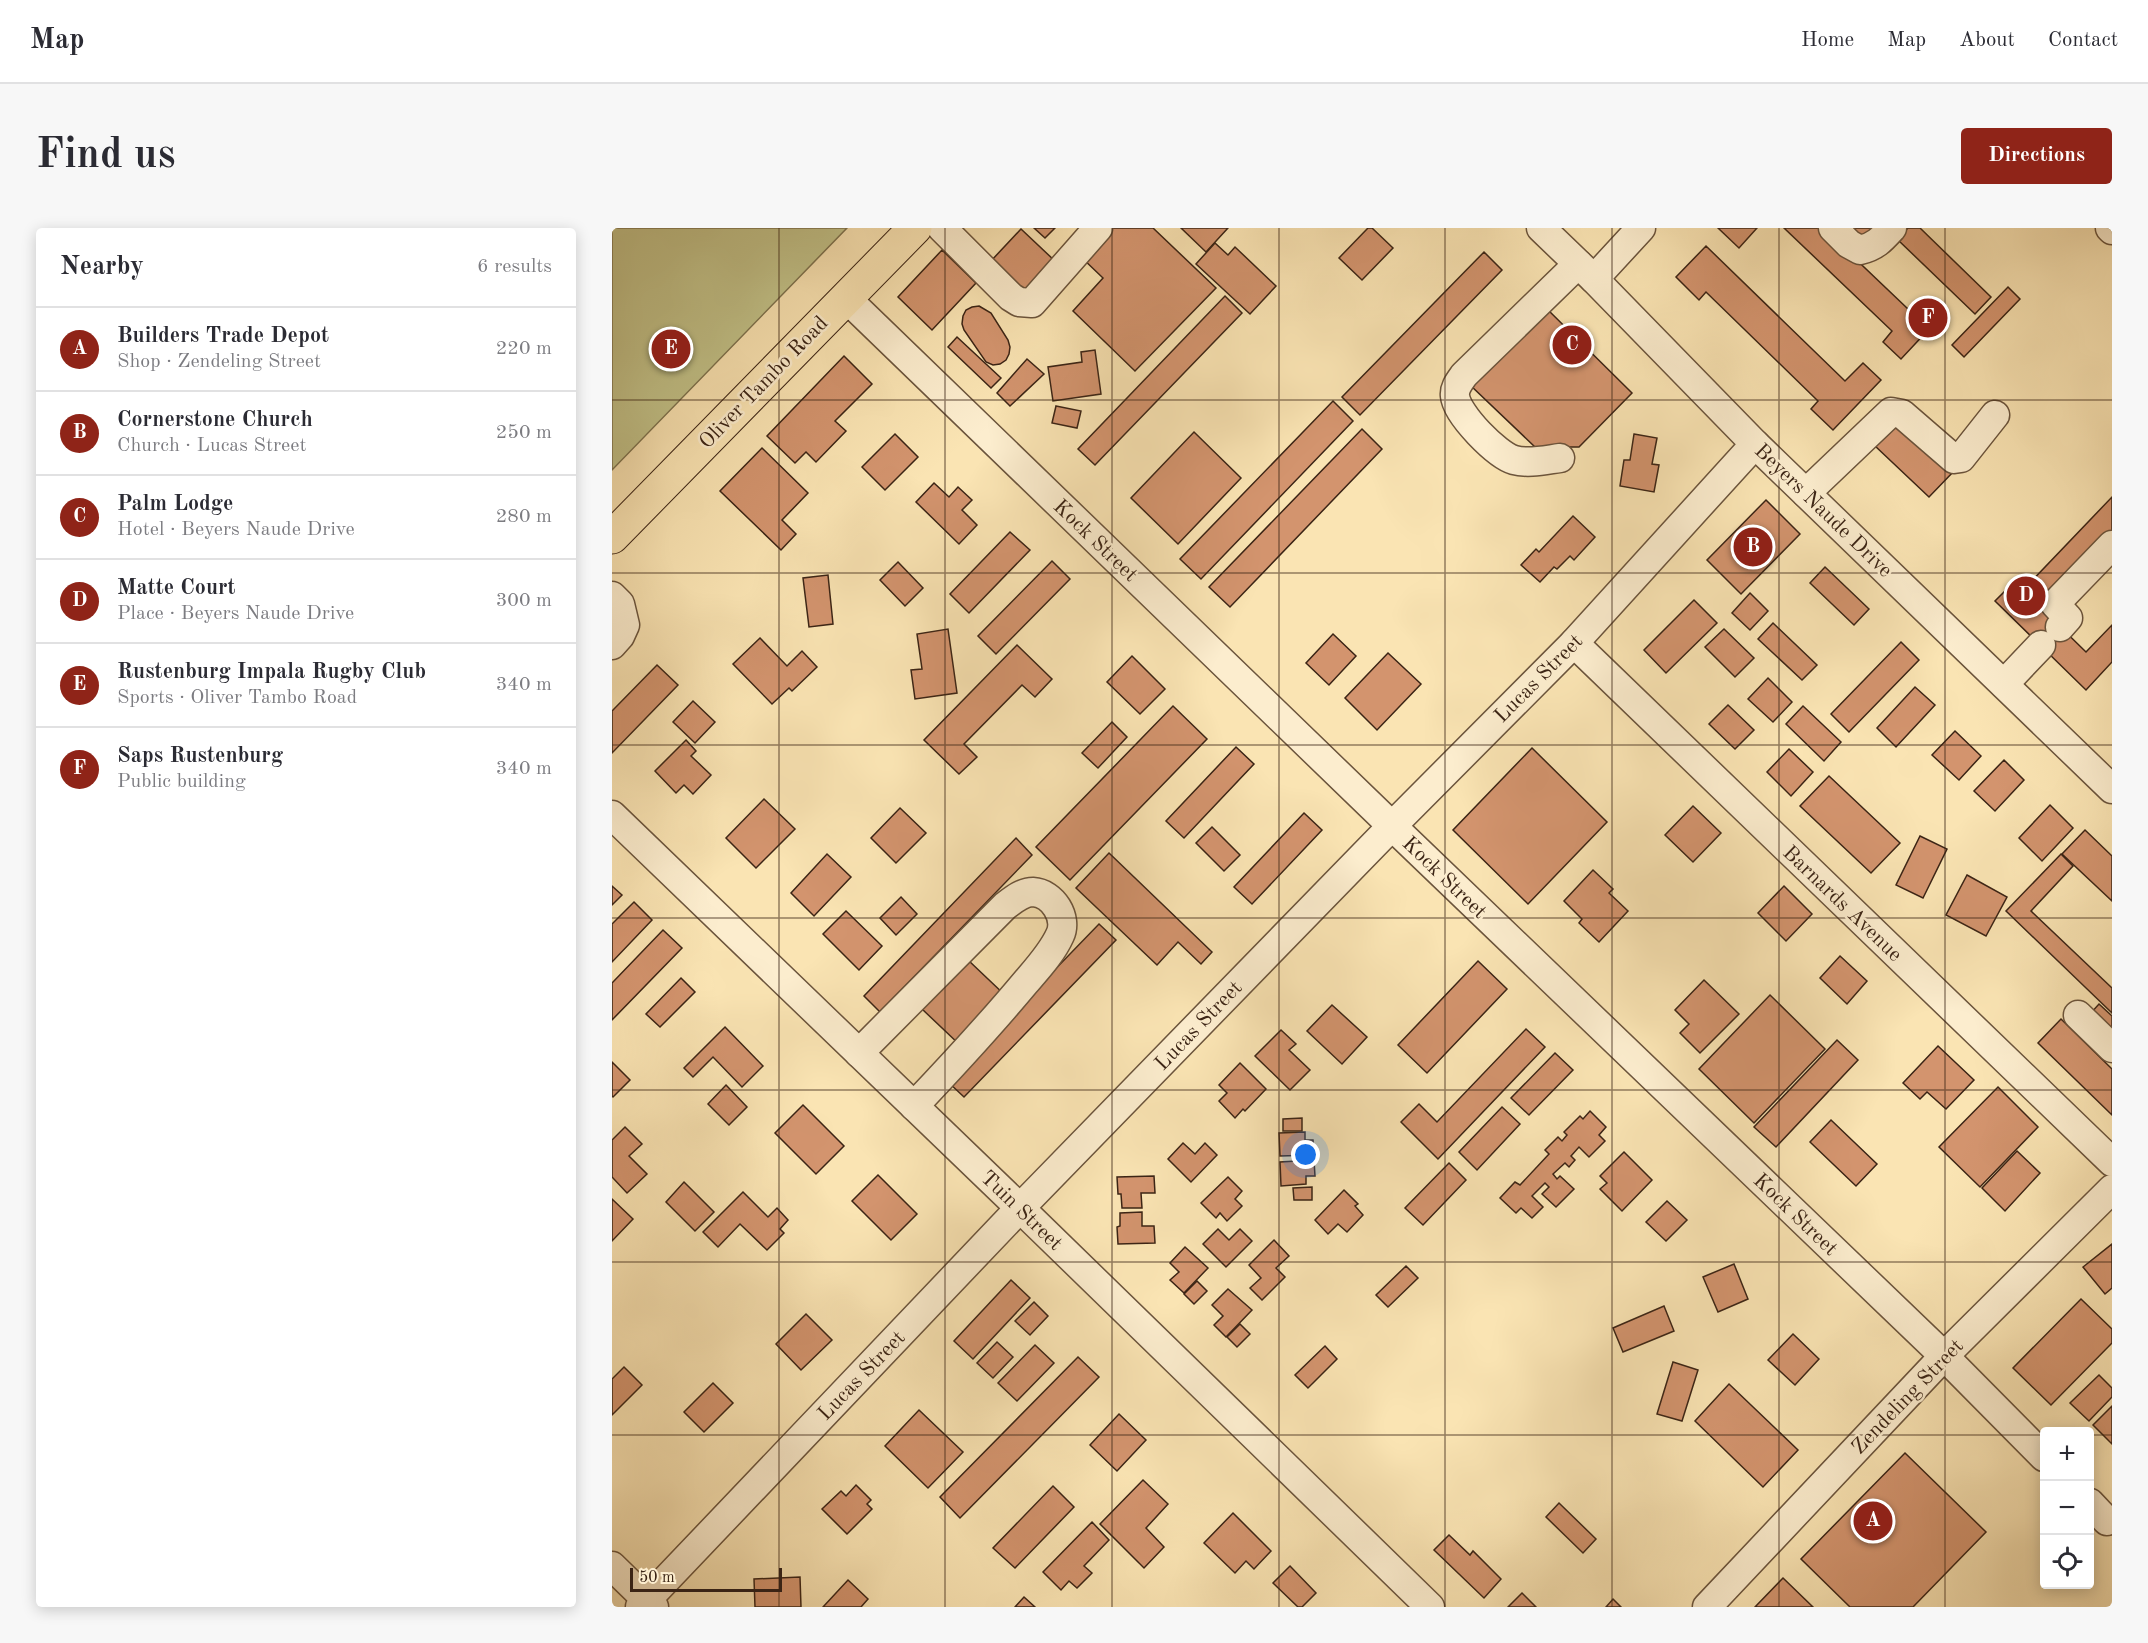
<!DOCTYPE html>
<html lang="en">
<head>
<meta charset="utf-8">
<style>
  body { margin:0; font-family:"Old Standard TT",serif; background:#f7f7f7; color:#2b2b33 }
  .controls { position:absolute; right:18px; bottom:18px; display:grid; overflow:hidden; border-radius:6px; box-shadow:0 3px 15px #0003 }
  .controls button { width:54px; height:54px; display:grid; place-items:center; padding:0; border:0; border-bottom:2px solid #e1e1e2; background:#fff; color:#2b2b33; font:30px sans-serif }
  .scale { position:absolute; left:18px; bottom:15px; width:152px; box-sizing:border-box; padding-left:6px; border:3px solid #3b2415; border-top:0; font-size:16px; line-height:21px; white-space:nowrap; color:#3b2415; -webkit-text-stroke:4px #fcedce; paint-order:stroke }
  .you { position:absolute; left:694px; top:927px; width:21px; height:21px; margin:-15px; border:4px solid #fff; border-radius:50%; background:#1a73e8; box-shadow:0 0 0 9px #1a73e833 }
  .badge { display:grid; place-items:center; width:39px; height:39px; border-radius:50%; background:#8f2418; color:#fff; font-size:20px; font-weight:700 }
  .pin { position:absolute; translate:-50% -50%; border:3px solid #fff; box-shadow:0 2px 6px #0006 }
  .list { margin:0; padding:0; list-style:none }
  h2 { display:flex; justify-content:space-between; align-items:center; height:78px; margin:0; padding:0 24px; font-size:26px }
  h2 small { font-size:20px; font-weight:400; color:#7c7c81 }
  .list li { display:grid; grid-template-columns:39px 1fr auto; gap:18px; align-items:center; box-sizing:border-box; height:84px; padding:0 24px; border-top:2px solid #e1e1e2 }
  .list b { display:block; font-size:22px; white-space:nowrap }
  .list p { margin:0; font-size:20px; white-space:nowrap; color:#7c7c81 }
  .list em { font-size:20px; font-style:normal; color:#7c7c81 }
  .icon { flex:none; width:33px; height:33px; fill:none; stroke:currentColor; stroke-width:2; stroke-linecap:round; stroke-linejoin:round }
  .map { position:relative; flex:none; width:1500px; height:1379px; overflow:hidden; border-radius:6px }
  header { display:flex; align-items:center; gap:36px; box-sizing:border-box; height:84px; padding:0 30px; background:#fff; border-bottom:2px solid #e1e1e2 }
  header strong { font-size:28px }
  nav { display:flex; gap:33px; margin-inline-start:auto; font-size:21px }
  .intro { display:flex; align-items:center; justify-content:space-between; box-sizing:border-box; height:144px; padding:0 36px }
  h1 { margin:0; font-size:42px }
  .button { padding:15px 27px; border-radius:6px; background:#8f2418; color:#fff; font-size:21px; font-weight:700 }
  main { display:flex; gap:36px; padding:0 36px }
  aside { flex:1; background:#fff; border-radius:6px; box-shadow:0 3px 15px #0003 }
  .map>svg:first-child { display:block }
</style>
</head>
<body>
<header>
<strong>Map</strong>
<nav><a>Home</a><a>Map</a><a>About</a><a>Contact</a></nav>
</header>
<div class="intro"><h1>Find us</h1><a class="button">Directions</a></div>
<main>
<aside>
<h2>Nearby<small>6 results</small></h2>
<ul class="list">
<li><span class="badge">A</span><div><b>Builders Trade Depot</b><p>Shop · Zendeling Street</p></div><em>220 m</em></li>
<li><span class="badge">B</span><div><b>Cornerstone Church</b><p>Church · Lucas Street</p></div><em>250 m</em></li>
<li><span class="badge">C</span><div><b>Palm Lodge</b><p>Hotel · Beyers Naude Drive</p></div><em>280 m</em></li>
<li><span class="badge">D</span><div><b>Matte Court</b><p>Place · Beyers Naude Drive</p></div><em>300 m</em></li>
<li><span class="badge">E</span><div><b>Rustenburg Impala Rugby Club</b><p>Sports · Oliver Tambo Road</p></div><em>340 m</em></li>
<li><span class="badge">F</span><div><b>Saps Rustenburg</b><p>Public building</p></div><em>340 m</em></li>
</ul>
</aside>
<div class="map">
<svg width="1500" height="1379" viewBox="0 0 1500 1379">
  <rect width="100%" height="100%" fill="#fae4b3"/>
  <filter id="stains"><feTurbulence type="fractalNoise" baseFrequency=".00333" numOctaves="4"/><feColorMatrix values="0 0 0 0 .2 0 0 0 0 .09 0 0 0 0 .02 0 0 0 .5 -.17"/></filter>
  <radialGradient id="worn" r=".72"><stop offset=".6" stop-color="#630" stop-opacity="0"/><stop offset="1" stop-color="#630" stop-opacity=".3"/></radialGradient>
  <path fill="#c2c289" stroke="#7e734f" stroke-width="1.5" d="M0 0H235L0 242Z"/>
  <g fill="#d3946e" stroke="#3b2415" stroke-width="1.5">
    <path d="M422 0H443L433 10Z"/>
    <path d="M495 0H541L604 60 523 143 461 83 491 50 468 28Z"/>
    <path d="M569 0H616L594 24Z"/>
    <path d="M756 0H760L781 20 750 52 727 30Z"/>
    <path d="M1106 0H1145L1127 20Z"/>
    <path d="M1172 0H1211L1317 101 1289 131 1271 114 1280 103Z"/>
    <path d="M1236 0H1268L1253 16Z"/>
    <path d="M1296 0H1308L1379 69 1363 86 1285 11Z"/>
    <path d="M409 1 444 34 413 67 378 34Z"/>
    <path d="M603 15 616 27 623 19 664 58 638 86 584 36Z"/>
    <path d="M1094 18 1233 153 1251 135 1269 152 1221 202 1199 181 1206 173 1094 64 1087 72 1064 49Z"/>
    <path d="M330 22 364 55 320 102 286 69Z"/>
    <path d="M872 24 890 42 748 187 730 169Z"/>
    <path d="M1396 59 1408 71 1352 129 1340 117Z"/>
    <path d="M613 68 630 85 483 237 466 221Z"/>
    <path d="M367 78 379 85 396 112 398 119 397 126 394 132 388 136 381 137 374 134 352 102 350 96 351 88 354 82 360 79Z"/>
    <path d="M932 78 1020 165 967 219H923L857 156Z"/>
    <path d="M345 109 389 150 379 160 336 119Z"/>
    <path d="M483 122 489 166 441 173 436 139 470 134 469 124Z"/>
    <path d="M232 128 260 156 223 193 234 203 204 234 194 224 183 235 155 208Z"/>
    <path d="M415 131 432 146 398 178 385 165Z"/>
    <path d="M721 173 741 193 589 351 568 331Z"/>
    <path d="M444 178 469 183 465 200 440 195Z"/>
    <path d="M1287 191 1342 243 1317 269 1262 217Z"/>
    <path d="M750 201 770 221 618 379 597 359Z"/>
    <path d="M582 204 629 250 566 316 519 270Z"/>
    <path d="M283 206 306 229 273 262 250 239Z"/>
    <path d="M1022 206 1045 210 1040 236 1047 237 1042 264 1008 258 1012 232H1018Z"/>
    <path d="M150 220 196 265 170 292 184 306 169 322 108 263Z"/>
    <path d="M322 255 337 269 346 259 360 272 350 282 365 297 347 316 304 274Z"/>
    <path d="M1500 269V306L1429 380 1474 424 1500 397V434L1474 462 1383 373 1401 355 1410 363Z"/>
    <path d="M1154 272 1188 306 1129 366 1095 332Z"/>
    <path d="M961 288 983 309 962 332 958 328 945 341 942 339 928 354 909 337 924 321 927 324Z"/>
    <path d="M398 304 418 322 357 385 338 366Z"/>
    <path d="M440 333 458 351 384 426 366 408Z"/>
    <path d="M286 334 311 360 293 378 268 352Z"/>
    <path d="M1213 339 1257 381 1242 397 1198 355Z"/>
    <path d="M216 347 221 396 197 399 191 350Z"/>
    <path d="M1138 365 1156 383 1138 402 1120 385Z"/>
    <path d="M1082 372 1105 395 1054 445 1032 422Z"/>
    <path d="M1161 395 1205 437 1190 452 1146 411Z"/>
    <path d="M336 401 345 465 303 471 299 442 310 441 305 406Z"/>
    <path d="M1112 401 1142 430 1123 449 1093 419Z"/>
    <path d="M721 406 744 428 717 457 694 435Z"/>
    <path d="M148 410 175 438 190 423 205 439 180 463 177 460 160 476 121 436Z"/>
    <path d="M1289 414 1307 432 1237 504 1219 486Z"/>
    <path d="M405 417 440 451 423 469 410 457 352 516 365 529 347 546 312 512Z"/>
    <path d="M776 425 809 456 765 502 733 470Z"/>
    <path d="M520 428 553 461 528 486 495 454Z"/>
    <path d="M45 437 66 457 0 525V483Z"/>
    <path d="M1156 450 1180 474 1161 494 1136 471Z"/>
    <path d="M1303 459 1323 477 1284 519 1265 500Z"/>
    <path d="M81 473 103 494 83 515 61 494Z"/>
    <path d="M1116 477 1142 502 1123 521 1097 496Z"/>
    <path d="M561 478 595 511 458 652 424 619Z"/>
    <path d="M1191 478 1229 514 1212 533 1174 496Z"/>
    <path d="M500 494 515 509 486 540 470 525Z"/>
    <path d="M1343 503 1369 528 1347 552 1320 527Z"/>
    <path d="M74 512 84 523 79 528 99 547 81 566 72 557 64 565 43 543Z"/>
    <path d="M624 519 642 536 572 610 554 593Z"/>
    <path d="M920 520 995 594 916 676 841 602Z"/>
    <path d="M1177 521 1201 544 1179 568 1155 544Z"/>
    <path d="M1392 532 1412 552 1383 583 1362 563Z"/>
    <path d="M1217 548 1288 615 1259 645 1188 578Z"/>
    <path d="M152 571 183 601 144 640 114 610Z"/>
    <path d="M1438 577 1461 600 1430 633 1407 610Z"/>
    <path d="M1081 578 1109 605 1081 634 1053 607Z"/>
    <path d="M288 580 314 605 284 635 259 610Z"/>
    <path d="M692 585 710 602 640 676 622 659Z"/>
    <path d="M600 599 628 627 612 643 584 615Z"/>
    <path d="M1473 602 1500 628V673L1450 626Z"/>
    <path d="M1308 608 1335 621 1311 670 1284 657Z"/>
    <path d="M404 610 420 627 268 784 252 768Z"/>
    <path d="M497 625 600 724 589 736 566 714 545 737 464 660Z"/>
    <path d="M215 626 239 649 202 688 179 665Z"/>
    <path d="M1449 626 1461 638 1419 683 1500 760V785L1394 683Z"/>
    <path d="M981 642 1001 661 997 665 1016 683 987 714 967 695 970 691 952 673Z"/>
    <path d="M1355 647 1395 669 1374 708 1334 687Z"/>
    <path d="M0 658 10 667 0 677Z"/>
    <path d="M1172 658 1200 686 1174 713 1146 685Z"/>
    <path d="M289 669 305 686 284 707 268 690Z"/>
    <path d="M22 674 40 692 0 734V696Z"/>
    <path d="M234 683 270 718 247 742 211 706Z"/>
    <path d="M487 696 504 712 352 869 335 853Z"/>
    <path d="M51 702 70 720 0 792V755Z"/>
    <path d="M1228 728 1255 753 1235 776 1208 750Z"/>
    <path d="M356 732 396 770 349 818 310 781Z"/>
    <path d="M866 733 895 761 815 845 786 817Z"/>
    <path d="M69 750 83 764 48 799 34 786Z"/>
    <path d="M1092 752 1127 786 1088 825 1068 805 1077 796 1063 782Z"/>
    <path d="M1158 767 1213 821 1142 895 1087 841Z"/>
    <path d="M1487 776 1500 788V808L1478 786Z"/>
    <path d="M720 777 755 809 730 836 695 803Z"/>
    <path d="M1449 791 1500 841V887L1426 815Z"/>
    <path d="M113 799 151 838 130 859 101 829 81 849 72 840Z"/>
    <path d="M914 801 933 819 826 931 789 894 807 876 825 894Z"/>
    <path d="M669 802 684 816 677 822 698 842 678 862 643 828Z"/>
    <path d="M1225 812 1246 832 1164 919 1142 899Z"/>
    <path d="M1326 818 1362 852 1334 881 1315 864 1308 871 1291 855Z"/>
    <path d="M943 825 961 842 917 887 899 870Z"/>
    <path d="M0 834 18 852 1 869 0 868Z"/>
    <path d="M628 835 654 861 633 883 631 881 623 890 607 873 615 865 607 857Z"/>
    <path d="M114 857 135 879 117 897 96 876Z"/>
    <path d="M1386 859 1426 899 1368 959 1327 919Z"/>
    <path d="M191 877 232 918 204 946 163 905Z"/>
    <path d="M890 879 908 896 865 942 847 924Z"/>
    <path d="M978 883 994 899 987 907 993 913 977 929 967 919 959 928 963 932 957 939 953 935 941 946 945 951 948 948 962 961 944 979 930 966 937 959 933 955 920 968 931 979 920 990 909 980 904 985 888 970 903 954 908 957 937 926 933 922 946 909 950 913 955 907 952 904 968 888 971 891Z"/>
    <path d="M690 890V903H671V891Z"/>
    <path d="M1219 892 1265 936 1244 958 1198 914Z"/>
    <path d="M13 899 30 916 17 928 35 946 15 965 0 949V912Z"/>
    <path d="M693 904V912H701L702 927 668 928 667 905Z"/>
    <path d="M571 915 583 926 593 915 605 927 579 954 556 931Z"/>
    <path d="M1405 923 1428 945 1393 983 1370 960Z"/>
    <path d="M1012 924 1040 952 1010 983 988 961 995 955 988 948Z"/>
    <path d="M702 932 703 948H694V956L669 958 668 934Z"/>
    <path d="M837 935 854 952 811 997 793 980Z"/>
    <path d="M266 947 305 986 279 1012 240 973Z"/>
    <path d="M542 948 543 965H529L530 980H510L509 966H506L505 949Z"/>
    <path d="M616 949 630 963 623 971 630 978 615 993 608 985 604 990 589 975Z"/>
    <path d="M72 954 102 984 83 1003 54 974Z"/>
    <path d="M700 959V972H682L681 960Z"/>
    <path d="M732 962 746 976 743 978 751 987 735 1004 726 996 716 1006 703 992Z"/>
    <path d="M131 964 156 989 165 980 176 992 168 1001 172 1005 155 1022 128 996 106 1019 91 1004Z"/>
    <path d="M0 971 21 991 0 1013Z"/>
    <path d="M1055 973 1075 992 1054 1013 1034 994Z"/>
    <path d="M530 984V998H542L543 1015 506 1016 505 999 508 998V985Z"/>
    <path d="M606 1001 617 1012 628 1001 640 1013 614 1039 591 1016Z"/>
    <path d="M662 1012 677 1028 664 1040 673 1049 650 1072 638 1060 649 1050 637 1037Z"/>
    <path d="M1500 1016V1060L1493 1066 1471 1039Z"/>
    <path d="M573 1019 596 1040 572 1065 558 1052 567 1044 558 1035Z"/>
    <path d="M1122 1036 1136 1071 1106 1084 1091 1049Z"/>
    <path d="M794 1038 806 1050 776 1079 764 1067Z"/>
    <path d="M399 1052 418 1070 361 1131 342 1113Z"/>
    <path d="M585 1053 595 1063 582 1076 572 1066Z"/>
    <path d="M616 1061 640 1082 614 1109 602 1097 611 1088 600 1077Z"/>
    <path d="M1469 1071 1500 1101V1115L1439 1177 1401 1140Z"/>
    <path d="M422 1074 436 1088 418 1107 403 1093Z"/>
    <path d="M1052 1078 1062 1103 1011 1124 1001 1100Z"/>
    <path d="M194 1086 220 1112 189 1142 164 1116Z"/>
    <path d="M628 1096 638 1106 625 1119 615 1109Z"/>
    <path d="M1181 1106 1207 1131 1183 1157 1156 1132Z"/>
    <path d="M385 1114 401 1129 381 1150 365 1135Z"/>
    <path d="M423 1117 442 1135 405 1173 386 1155Z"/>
    <path d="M713 1118 725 1131 696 1160 683 1147Z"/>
    <path d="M466 1129 487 1149 348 1290 328 1269Z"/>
    <path d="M1061 1134 1086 1142 1070 1193 1045 1186Z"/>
    <path d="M12 1139 30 1157 0 1187V1151Z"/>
    <path d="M1487 1147 1500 1160V1169L1477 1193 1458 1175Z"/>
    <path d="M101 1155 121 1175 92 1204 72 1184Z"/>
    <path d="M1117 1156 1186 1222 1151 1259 1083 1193Z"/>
    <path d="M1500 1178V1216L1481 1197Z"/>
    <path d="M307 1182 351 1224 316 1260 273 1218Z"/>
    <path d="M507 1186 534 1212 505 1243 478 1217Z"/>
    <path d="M1293 1225 1374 1304 1301 1379H1238L1189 1331Z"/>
    <path d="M531 1252 556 1276 534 1300 552 1319 532 1340 488 1296Z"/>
    <path d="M244 1257 259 1272 255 1276 260 1281 235 1306 210 1281 229 1263 234 1268Z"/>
    <path d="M441 1258 462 1279 403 1340 381 1320Z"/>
    <path d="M947 1275 984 1311 971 1325 934 1289Z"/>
    <path d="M621 1285 659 1323 642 1341 634 1333 623 1345 592 1315Z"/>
    <path d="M480 1294 497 1312 472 1338 480 1345 465 1360 457 1353 449 1362 431 1344Z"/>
    <path d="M837 1307 858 1327 861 1323 889 1351 872 1370 822 1322Z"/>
    <path d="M678 1338 704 1365 690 1379H686L661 1355Z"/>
    <path d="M188 1349 189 1379H143L142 1351Z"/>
    <path d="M1171 1350 1201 1379H1143Z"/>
    <path d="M236 1352 256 1371 249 1379H211Z"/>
    <path d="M910 1365 924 1379H896Z"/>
    <path d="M412 1369 423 1379H403Z"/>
    <path d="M1001 1371 1009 1379H994Z"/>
  </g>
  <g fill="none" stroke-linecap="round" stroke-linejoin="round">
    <g stroke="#6b543c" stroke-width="31">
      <g id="minor">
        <path d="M330 0 399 69 407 74 420 75 486 0"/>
        <path d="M929 0 982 51 1143 216 1500 561"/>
        <path d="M1221 0 1237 16 1248 22C1263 19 1270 11 1280 0"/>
        <path d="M1498 0 1500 2"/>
        <path d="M982 51 1029 0"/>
        <path d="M234 70 780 598 1332 1128 1432 1229"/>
        <path d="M948 230C933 232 916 236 902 232 885 227 845 187 843 168 842 160 847 154 852 147L966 36"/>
        <path d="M1194 265 1279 184 1290 186 1342 231 1349 230 1383 187"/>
        <path d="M0 368 8 376 13 397 8 408 0 417"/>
        <path d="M1448 399 1456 390 1443 376 1500 317"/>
        <path d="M962 415 1500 934"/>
        <path d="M1392 456 1429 417"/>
        <path d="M0 587 408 980 818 1379"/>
        <path d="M1466 787 1500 820"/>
        <path d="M247 825 393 678C401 672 410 664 421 664 441 665 456 690 448 707 440 725 425 741 413 755 377 798 340 838 302 878"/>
        <path d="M1478 1275 1495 1293"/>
        <path d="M0 1338 42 1379"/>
        <path d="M28 1379 408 980 780 598 962 415 1143 216"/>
        <path d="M1095 1379 1332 1128 1500 961"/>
      </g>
    </g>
    <g stroke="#3b2415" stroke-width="35">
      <path id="major" d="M0 309 303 0"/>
    </g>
    <use href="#minor" stroke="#fcedce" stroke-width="28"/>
    <use href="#major" stroke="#fae4b3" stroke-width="33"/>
  </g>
  <path fill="none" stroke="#3b2415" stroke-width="1.5" stroke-opacity="0.55" d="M167 0V1379M333 0V1379M500 0V1379M667 0V1379M833 0V1379M1000 0V1379M1167 0V1379M1333 0V1379M0 172H1500M0 345H1500M0 517H1500M0 690H1500M0 862H1500M0 1034H1500M0 1207H1432M1478 1207H1500"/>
  <g text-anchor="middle" stroke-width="5" stroke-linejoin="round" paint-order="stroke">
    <g font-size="21" fill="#3b2415" stroke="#fcedce">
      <text transform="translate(151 154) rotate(-46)" y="7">Oliver Tambo Road</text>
      <text transform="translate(1212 282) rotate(44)" y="7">Beyers Naude Drive</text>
      <text transform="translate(484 312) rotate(44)" y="7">Kock Street</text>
      <text transform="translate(926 450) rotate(-45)" y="7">Lucas Street</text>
      <text transform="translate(833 649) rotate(44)" y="7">Kock Street</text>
      <text transform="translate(1231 675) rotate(44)" y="7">Barnards Avenue</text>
      <text transform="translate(586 797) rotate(-46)" y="7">Lucas Street</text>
      <text transform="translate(410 982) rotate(44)" y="7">Tuin Street</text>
      <text transform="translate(1184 986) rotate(44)" y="7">Kock Street</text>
      <text transform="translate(249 1147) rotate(-46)" y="7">Lucas Street</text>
      <text transform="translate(1295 1168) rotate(-46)" y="7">Zendeling Street</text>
    </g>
  </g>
  <rect width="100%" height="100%" filter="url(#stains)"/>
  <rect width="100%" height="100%" fill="url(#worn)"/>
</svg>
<div class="controls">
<button>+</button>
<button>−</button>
<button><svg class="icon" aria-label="locate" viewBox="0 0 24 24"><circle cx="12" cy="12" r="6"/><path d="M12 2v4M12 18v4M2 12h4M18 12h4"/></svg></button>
</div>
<div class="scale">50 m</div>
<div class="you"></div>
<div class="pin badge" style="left:1261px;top:1293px">A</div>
<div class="pin badge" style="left:1141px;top:319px">B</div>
<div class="pin badge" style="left:960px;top:117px">C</div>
<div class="pin badge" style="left:1414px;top:368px">D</div>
<div class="pin badge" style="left:59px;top:121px">E</div>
<div class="pin badge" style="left:1316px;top:90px">F</div>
</div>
</main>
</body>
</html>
